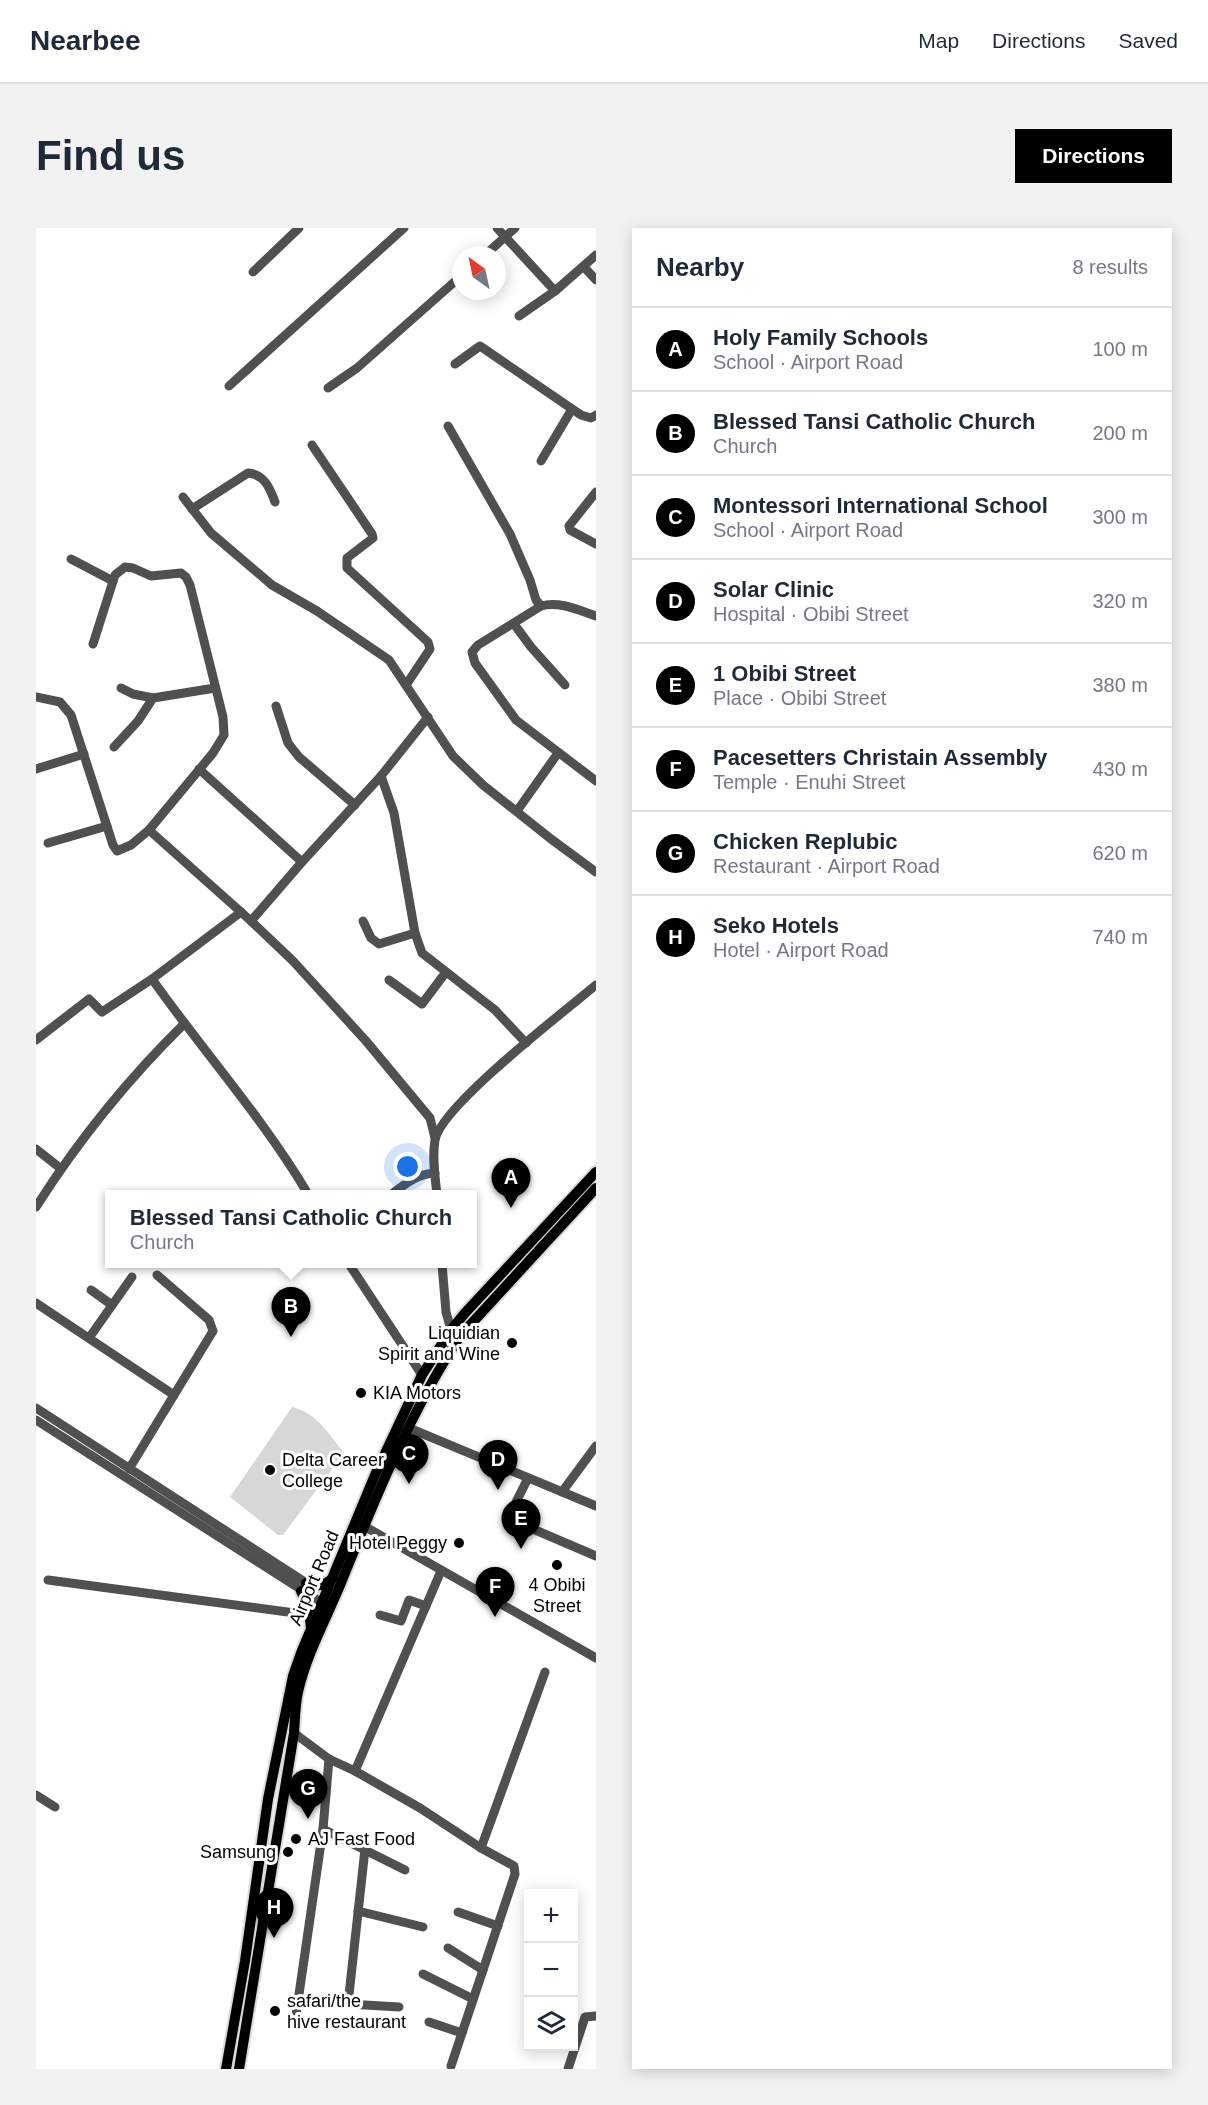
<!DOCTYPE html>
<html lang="en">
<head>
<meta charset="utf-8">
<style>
  body { margin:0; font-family:Arial,sans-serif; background:#f2f2f3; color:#1f2937 }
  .controls { position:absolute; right:18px; bottom:18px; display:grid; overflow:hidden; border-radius:0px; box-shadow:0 3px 15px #0003 }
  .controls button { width:54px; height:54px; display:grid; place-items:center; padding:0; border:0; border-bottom:2px solid #e0e1e3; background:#fff; color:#1f2937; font:30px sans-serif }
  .compass { position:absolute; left:416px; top:18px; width:54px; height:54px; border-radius:50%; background:#fff; box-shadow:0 3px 15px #0003; rotate:327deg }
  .you { position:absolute; left:372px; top:939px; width:21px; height:21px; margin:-15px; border:4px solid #fff; border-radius:50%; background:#1a73e8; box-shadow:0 0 0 9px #1a73e833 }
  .badge { display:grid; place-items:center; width:39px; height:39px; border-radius:50%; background:#000; color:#fff; font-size:20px; font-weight:700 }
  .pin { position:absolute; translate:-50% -50px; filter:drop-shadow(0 2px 3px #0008) }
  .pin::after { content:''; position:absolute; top:32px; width:21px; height:18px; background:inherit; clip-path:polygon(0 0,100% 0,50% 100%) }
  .popup { position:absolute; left:69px; top:962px; width:372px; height:78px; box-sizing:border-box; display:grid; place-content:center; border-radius:0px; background:#fff; filter:drop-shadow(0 2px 4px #0005); font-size:20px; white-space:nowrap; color:#747a83 }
  .popup b { font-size:22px; color:#1f2937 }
  .popup::after { content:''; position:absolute; left:50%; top:100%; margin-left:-12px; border:12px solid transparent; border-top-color:#fff }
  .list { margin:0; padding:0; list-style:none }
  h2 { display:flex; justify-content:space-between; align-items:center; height:78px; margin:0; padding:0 24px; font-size:26px }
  h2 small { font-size:20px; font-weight:400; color:#747a83 }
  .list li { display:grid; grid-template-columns:39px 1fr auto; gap:18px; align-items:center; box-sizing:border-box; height:84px; padding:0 24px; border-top:2px solid #e0e1e3 }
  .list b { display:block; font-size:22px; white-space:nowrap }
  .list p { margin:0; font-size:20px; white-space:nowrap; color:#747a83 }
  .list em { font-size:20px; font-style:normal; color:#747a83 }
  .icon { flex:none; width:33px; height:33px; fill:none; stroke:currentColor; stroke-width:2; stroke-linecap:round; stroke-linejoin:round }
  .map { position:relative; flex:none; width:560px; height:1841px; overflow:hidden; border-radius:0px }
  header { display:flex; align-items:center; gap:36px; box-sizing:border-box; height:84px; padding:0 30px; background:#fff; border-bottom:2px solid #e0e1e3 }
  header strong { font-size:28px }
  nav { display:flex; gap:33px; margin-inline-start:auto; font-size:21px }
  .intro { display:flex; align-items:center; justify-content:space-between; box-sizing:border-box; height:144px; padding:0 36px }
  h1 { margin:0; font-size:42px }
  .button { padding:15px 27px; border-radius:0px; background:#000; color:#fff; font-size:21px; font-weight:700 }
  main { display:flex; gap:36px; padding:0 36px }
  aside { flex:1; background:#fff; border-radius:0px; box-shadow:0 3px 15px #0003 }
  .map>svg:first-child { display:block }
</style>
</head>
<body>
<header>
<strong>Nearbee</strong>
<nav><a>Map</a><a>Directions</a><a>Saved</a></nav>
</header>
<div class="intro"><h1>Find us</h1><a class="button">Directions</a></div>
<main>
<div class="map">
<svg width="560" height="1841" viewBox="0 0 560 1841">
  <rect width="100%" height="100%" fill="#fff"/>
  <path fill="#d7d7d7" d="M256 1179C280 1184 293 1206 308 1225L247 1307H242L194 1269Z"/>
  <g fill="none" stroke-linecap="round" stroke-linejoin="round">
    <g stroke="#dbdbdb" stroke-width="14">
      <g id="major">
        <path d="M270 1355C281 1359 288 1358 297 1350"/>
        <path d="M265 1363 273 1382 275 1400"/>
        <path d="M190 1841 209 1733 232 1571 257 1448 265 1425 339 1247 386 1147 415 1102 429 1085 560 944"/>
        <path d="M203 1841 258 1505C259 1492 259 1478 262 1464 271 1424 292 1388 307 1350 340 1268 375 1183 424 1108L560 960"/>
      </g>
    </g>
    <g stroke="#505050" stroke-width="9">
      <path d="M461 0 519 63"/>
      <path d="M449 27 479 0"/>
      <path d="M548 39 560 52"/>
      <path d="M217 44 263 0"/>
      <path d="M483 88 519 63 560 27"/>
      <path d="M419 136 444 118 545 187 555 190 560 187"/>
      <path d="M193 158 368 0"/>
      <path d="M292 160 321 140 425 48"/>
      <path d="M412 198 474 306 494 352 500 372 505 378C524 373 542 382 560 388"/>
      <path d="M276 217 336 306 337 310 311 330V340L392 414 394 421 370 457"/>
      <path d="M505 233 536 181"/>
      <path d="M560 264 533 298 534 302 560 316"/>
      <path d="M147 269 175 305 236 357 281 383 353 432 417 528 447 557 515 611 560 644"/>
      <path d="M156 281 212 245C228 246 234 260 239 274"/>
      <path d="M35 331 77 353"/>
      <path d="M505 378 442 417 436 424 439 435 480 492 560 553"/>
      <path d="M478 396 495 419 529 457"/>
      <path d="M85 460 97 466 117 470"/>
      <path d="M0 469 24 474 35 487 77 617 81 623 95 617 113 602 177 525 188 507 187 489 154 357 150 349 145 345 115 348 97 340 89 339 79 347 57 416"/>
      <path d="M240 478 252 515 263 529 319 577"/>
      <path d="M78 519 102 493 117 470 179 460"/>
      <path d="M0 541 48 526"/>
      <path d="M163 541 266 634"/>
      <path d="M345 548 358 585 379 705 386 725 459 782 490 815"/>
      <path d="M481 583 522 525"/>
      <path d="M113 602 215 693 257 733 330 813 394 890 399 910"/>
      <path d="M12 615 71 598"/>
      <path d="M215 693 266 634 345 548 392 489"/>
      <path d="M327 693 335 710 343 716 379 705"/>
      <path d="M116 751C167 823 227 890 272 966"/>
      <path d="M353 752 386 776 410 744"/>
      <path d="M0 812 53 771 66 784 116 751 205 684"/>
      <path d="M0 921 24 940"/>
      <path d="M356 966C369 956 381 946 399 945"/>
      <path d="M401 966C399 949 396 929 399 912 405 878 529 783 560 757"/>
      <path d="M0 979C42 913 92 851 148 796"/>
      <path d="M313 1036 386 1147"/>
      <path d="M406 1036 410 1084 415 1102"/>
      <path d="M55 1062 76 1077"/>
      <path d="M0 1075 138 1167"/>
      <path d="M53 1110 96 1049"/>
      <path d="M0 1180 275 1358"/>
      <path d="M0 1192 291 1378"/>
      <path d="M373 1200 560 1278"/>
      <path d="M93 1241 177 1103 173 1092 121 1047"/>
      <path d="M492 1250 475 1284 476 1292 560 1328"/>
      <path d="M526 1264 560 1218"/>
      <path d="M328 1298 560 1430"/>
      <path d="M12 1352 274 1387"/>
      <path d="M344 1387 365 1393 373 1372 390 1378"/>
      <path d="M258 1505 293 1531 319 1543 384 1580 445 1620 478 1638 479 1646 415 1838"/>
      <path d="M319 1543 405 1343"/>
      <path d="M0 1567 19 1579"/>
      <path d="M287 1601 369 1642"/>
      <path d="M445 1620 509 1444"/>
      <path d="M329 1621 312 1776 363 1779"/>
      <path d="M322 1683 387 1699"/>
      <path d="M422 1684 462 1698"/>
      <path d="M412 1720 447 1742"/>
      <path d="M387 1746 437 1771"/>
      <path d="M260 1787 287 1601 293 1531"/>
      <path d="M393 1794 426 1805"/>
      <path d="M532 1841 549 1789 560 1788"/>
    </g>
    <use href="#major" stroke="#000" stroke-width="10"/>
  </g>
  <g fill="#000" stroke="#fff" stroke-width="2">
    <circle cx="476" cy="1115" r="6"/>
    <circle cx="325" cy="1165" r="6"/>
    <circle cx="234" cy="1242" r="6"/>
    <circle cx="423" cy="1315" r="6"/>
    <circle cx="521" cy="1337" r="6"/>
    <circle cx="260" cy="1611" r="6"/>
    <circle cx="252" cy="1624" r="6"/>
    <circle cx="239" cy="1783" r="6"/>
  </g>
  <g text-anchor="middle" stroke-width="6" stroke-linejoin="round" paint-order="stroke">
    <g font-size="18" fill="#000" stroke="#fff" text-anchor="start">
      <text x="464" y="1111" text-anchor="end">Liquidian<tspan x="464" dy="21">Spirit and Wine</tspan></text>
      <text x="337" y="1171">KIA Motors</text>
      <text x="246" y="1238">Delta Career<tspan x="246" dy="21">College</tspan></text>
      <text x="411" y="1321" text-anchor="end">Hotel Peggy</text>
      <text x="521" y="1363" text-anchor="middle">4 Obibi<tspan x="521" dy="21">Street</tspan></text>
      <text x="272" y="1617">AJ Fast Food</text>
      <text x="240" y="1630" text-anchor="end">Samsung</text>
      <text x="251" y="1779">safari/the<tspan x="251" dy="21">hive restaurant</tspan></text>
    </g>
    <g font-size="18" fill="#000" stroke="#fff">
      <text transform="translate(278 1350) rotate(-67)" y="6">Airport Road</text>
    </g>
  </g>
</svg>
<div class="controls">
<button>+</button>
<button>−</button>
<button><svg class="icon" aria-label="layers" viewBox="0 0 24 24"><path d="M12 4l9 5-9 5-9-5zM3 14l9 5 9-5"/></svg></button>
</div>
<svg class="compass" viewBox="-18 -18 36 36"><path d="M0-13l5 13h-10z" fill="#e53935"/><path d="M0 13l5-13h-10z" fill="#747a83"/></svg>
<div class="you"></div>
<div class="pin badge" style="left:475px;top:980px">A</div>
<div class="pin badge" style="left:255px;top:1109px">B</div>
<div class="popup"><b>Blessed Tansi Catholic Church</b>Church</div>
<div class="pin badge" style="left:373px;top:1256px">C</div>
<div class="pin badge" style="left:462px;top:1262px">D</div>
<div class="pin badge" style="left:485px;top:1321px">E</div>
<div class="pin badge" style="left:459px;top:1389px">F</div>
<div class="pin badge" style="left:272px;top:1591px">G</div>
<div class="pin badge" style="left:238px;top:1710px">H</div>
</div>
<aside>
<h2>Nearby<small>8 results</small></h2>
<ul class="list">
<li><span class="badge">A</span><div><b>Holy Family Schools</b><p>School · Airport Road</p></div><em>100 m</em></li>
<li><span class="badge">B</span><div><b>Blessed Tansi Catholic Church</b><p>Church</p></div><em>200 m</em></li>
<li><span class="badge">C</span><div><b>Montessori International School</b><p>School · Airport Road</p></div><em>300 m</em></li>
<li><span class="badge">D</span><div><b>Solar Clinic</b><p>Hospital · Obibi Street</p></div><em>320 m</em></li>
<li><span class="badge">E</span><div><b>1 Obibi Street</b><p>Place · Obibi Street</p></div><em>380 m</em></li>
<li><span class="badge">F</span><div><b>Pacesetters Christain Assembly</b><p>Temple · Enuhi Street</p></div><em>430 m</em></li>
<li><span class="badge">G</span><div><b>Chicken Replubic</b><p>Restaurant · Airport Road</p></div><em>620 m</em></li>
<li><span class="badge">H</span><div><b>Seko Hotels</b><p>Hotel · Airport Road</p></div><em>740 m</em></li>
</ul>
</aside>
</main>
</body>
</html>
